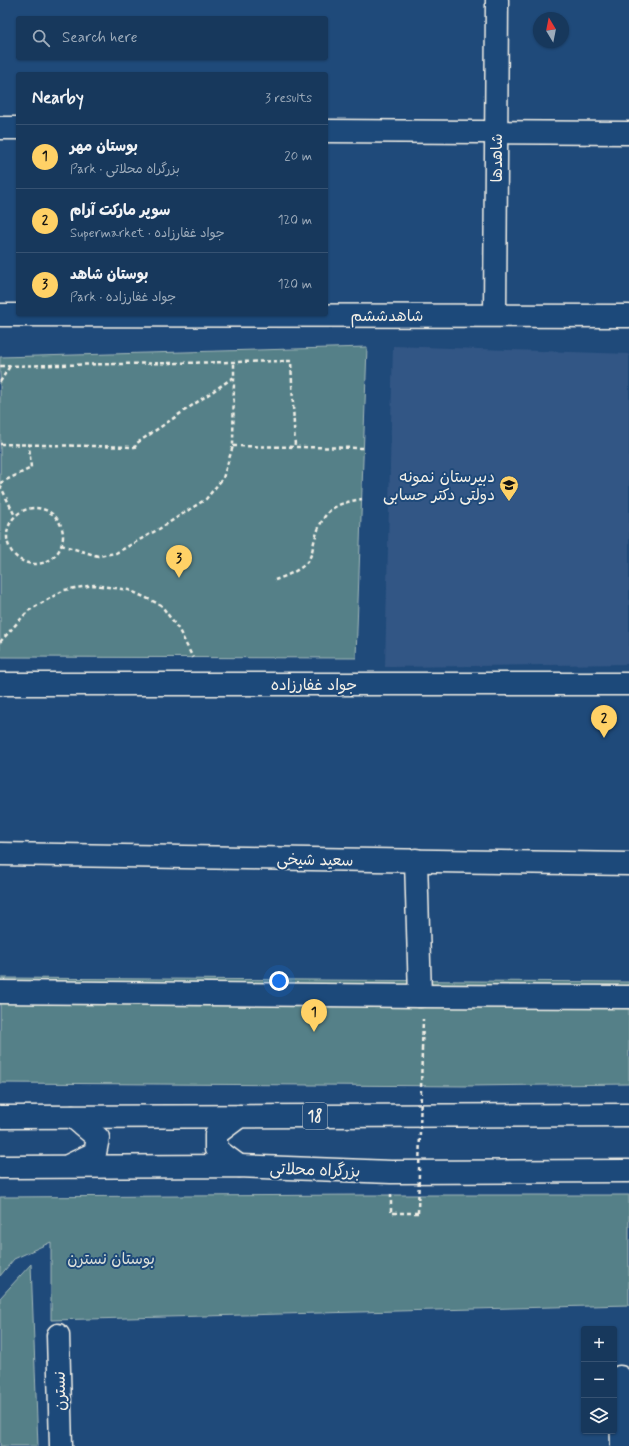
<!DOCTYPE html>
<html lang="en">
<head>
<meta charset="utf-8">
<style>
  body { margin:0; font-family:Mynerve,"Playpen Sans Arabic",sans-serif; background:#244365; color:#f1f3f6 }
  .controls { position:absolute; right:12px; bottom:12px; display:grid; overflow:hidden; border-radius:4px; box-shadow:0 1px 3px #0004 }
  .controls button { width:36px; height:36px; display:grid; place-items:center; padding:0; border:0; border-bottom:1px solid #365272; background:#17385c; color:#f1f3f6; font:20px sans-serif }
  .compass { position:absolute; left:533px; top:12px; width:36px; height:36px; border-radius:50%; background:#17385c; box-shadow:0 1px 3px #0004; rotate:350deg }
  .you { position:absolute; left:279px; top:981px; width:14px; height:14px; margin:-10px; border:3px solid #fff; border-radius:50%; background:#1a73e8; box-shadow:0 0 0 6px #1a73e833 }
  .badge { display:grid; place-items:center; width:26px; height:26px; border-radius:50%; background:#ffd166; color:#111; font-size:13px; font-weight:700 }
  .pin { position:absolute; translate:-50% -33px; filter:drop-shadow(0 1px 2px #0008) }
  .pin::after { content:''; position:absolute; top:21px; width:14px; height:12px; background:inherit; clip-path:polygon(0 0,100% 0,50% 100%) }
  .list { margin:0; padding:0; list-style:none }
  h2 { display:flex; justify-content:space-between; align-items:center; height:52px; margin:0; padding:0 16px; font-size:17px }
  h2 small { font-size:13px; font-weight:400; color:#9eacbb }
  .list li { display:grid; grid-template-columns:26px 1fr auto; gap:12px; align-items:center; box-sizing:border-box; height:64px; padding:0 16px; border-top:1px solid #365272 }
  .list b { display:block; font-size:15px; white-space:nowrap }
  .list p { margin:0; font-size:13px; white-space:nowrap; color:#9eacbb }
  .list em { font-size:13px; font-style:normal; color:#9eacbb }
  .icon { flex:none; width:22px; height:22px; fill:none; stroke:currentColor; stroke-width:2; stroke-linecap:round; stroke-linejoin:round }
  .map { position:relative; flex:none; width:629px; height:1446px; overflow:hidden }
  .search { position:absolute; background:#17385c; box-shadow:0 1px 3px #0004; left:16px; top:16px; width:312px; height:44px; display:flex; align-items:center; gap:10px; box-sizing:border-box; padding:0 14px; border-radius:4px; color:#9eacbb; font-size:15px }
  .panel { position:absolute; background:#17385c; box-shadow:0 1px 3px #0004; left:16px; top:72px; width:312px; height:244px; border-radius:4px }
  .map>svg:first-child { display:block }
</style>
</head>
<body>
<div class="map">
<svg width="629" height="1446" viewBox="0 0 629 1446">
  <rect width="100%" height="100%" fill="#1f4a7a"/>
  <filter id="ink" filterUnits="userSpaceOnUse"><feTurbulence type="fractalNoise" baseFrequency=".025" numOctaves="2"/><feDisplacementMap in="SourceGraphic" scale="8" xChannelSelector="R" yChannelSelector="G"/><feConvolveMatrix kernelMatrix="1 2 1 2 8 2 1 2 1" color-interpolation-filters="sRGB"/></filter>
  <g filter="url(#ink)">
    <path fill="#335685" d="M393 346 629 354V664L385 667Z"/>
    <g fill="#548088" stroke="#a4b8b8">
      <path d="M367 347 356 658 0 657V357Z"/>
      <path d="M0 978 629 982V1084L468 1086 0 1083Z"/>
      <path d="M361 1195H629V1305L51 1320V1242L14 1259 0 1276V1197Z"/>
      <path d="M31 1264 38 1446H0V1298Z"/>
    </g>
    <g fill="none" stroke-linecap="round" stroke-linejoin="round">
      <g stroke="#f4f1e8" stroke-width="25">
        <g id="minor">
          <path d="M0 128H18"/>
          <path d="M326 131 629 133"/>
          <path d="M0 315 629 316"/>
          <path d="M495 315 497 0"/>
          <path d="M0 684H629"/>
          <path d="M0 854 629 864"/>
          <path d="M0 992 420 996 416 860"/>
          <path d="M420 996 629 997"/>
          <path d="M58 1335 61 1446"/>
          <path d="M620 1377 622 1446"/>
        </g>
      </g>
      <g stroke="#f4f1e8" stroke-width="25">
        <g id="highway">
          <path d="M0 1117 629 1115"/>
          <path d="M70 1165 95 1153 98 1138 73 1117"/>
          <path d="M239 1166 216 1149V1134L240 1116"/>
          <path d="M0 1167 239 1166 391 1172 629 1171"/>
        </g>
      </g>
      <g stroke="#f4f1e8" stroke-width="2.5" stroke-dasharray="4 3" stroke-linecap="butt">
        <path d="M0 366 291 361 295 447"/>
        <path d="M0 382 10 366"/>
        <path d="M0 444 135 447 137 443 234 377V362"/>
        <path d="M233 446 363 448"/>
        <path d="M0 483 31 468 29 445"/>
        <path d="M0 485 15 516"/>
        <circle cx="35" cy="536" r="28"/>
        <path d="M61 545 98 556 116 553 159 529 206 499 223 478 233 446 234 377"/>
        <path d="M275 580C286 576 305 569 310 557 312 553 313 547 314 542 323 512 330 504 362 499"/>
        <path d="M0 642 28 611 64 590 94 585 129 590 161 605 179 630 193 658"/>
        <path d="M422 1049 423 1019"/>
        <path d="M391 1194V1213H418"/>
      </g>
      <use href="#minor" stroke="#1f4a7a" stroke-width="22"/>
      <use href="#highway" stroke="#1f4a7a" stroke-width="22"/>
      <path stroke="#f4f1e8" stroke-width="2.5" stroke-dasharray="4 3" stroke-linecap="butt" d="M418 1213 422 1049"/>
    </g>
  </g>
  <defs>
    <g id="school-pin" transform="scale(1)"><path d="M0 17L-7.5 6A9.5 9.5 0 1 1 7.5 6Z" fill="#ffd166" stroke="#1f4a7a"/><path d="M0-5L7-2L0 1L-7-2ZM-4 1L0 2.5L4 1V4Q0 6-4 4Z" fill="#111"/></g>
  </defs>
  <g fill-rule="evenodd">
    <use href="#school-pin" x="509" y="485"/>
  </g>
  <g text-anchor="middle" stroke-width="4" stroke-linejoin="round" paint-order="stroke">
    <rect fill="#1f4a7a" stroke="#b4bfc7" stroke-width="1" x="303" y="1103" width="24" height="26" rx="3"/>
    <g font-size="15" font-weight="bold" fill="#f4f1e8">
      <text x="315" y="1121">18</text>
    </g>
    <g font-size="16" fill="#f4f1e8" stroke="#1f4a7a">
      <text transform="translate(496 158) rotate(-90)" y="6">شاهدها</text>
      <text x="387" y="321">شاهدششم</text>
      <text x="314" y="690">جواد غفارزاده</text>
      <text transform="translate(315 859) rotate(1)" y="6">سعید شیخی</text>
      <text transform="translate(315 1169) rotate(2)" y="6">بزرگراه محلاتی</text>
      <text transform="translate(59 1391) rotate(-91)" y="6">نسترن</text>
    </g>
    <g font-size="16" fill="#f4f1e8" stroke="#1f4a7a" text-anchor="end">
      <text x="495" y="482">دبیرستان نمونه<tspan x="495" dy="18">دولتی دکتر حسابی</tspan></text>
    </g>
    <g font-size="16" fill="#dce0da" stroke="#1f4a7a">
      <text x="111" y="1264">بوستان نسترن</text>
    </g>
  </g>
</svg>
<div class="controls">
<button>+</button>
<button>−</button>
<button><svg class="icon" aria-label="layers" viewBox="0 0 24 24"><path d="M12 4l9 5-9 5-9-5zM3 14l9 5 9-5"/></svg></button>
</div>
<svg class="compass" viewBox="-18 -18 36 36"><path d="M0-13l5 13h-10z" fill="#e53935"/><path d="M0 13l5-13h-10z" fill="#9eacbb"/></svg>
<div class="you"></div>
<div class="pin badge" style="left:314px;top:1032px">1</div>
<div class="pin badge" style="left:604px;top:738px">2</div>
<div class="pin badge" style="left:179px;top:578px">3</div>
<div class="search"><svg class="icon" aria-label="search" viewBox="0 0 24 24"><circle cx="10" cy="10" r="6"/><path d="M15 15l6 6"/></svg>Search here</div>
<section class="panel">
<h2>Nearby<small>3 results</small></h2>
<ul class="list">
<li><span class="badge">1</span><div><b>بوستان مهر</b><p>Park · بزرگراه محلاتی</p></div><em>20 m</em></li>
<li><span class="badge">2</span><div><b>سوپر مارکت آرام</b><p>Supermarket · جواد غفارزاده</p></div><em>120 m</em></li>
<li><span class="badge">3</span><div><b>بوستان شاهد</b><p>Park · جواد غفارزاده</p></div><em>120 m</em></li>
</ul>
</section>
</div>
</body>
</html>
